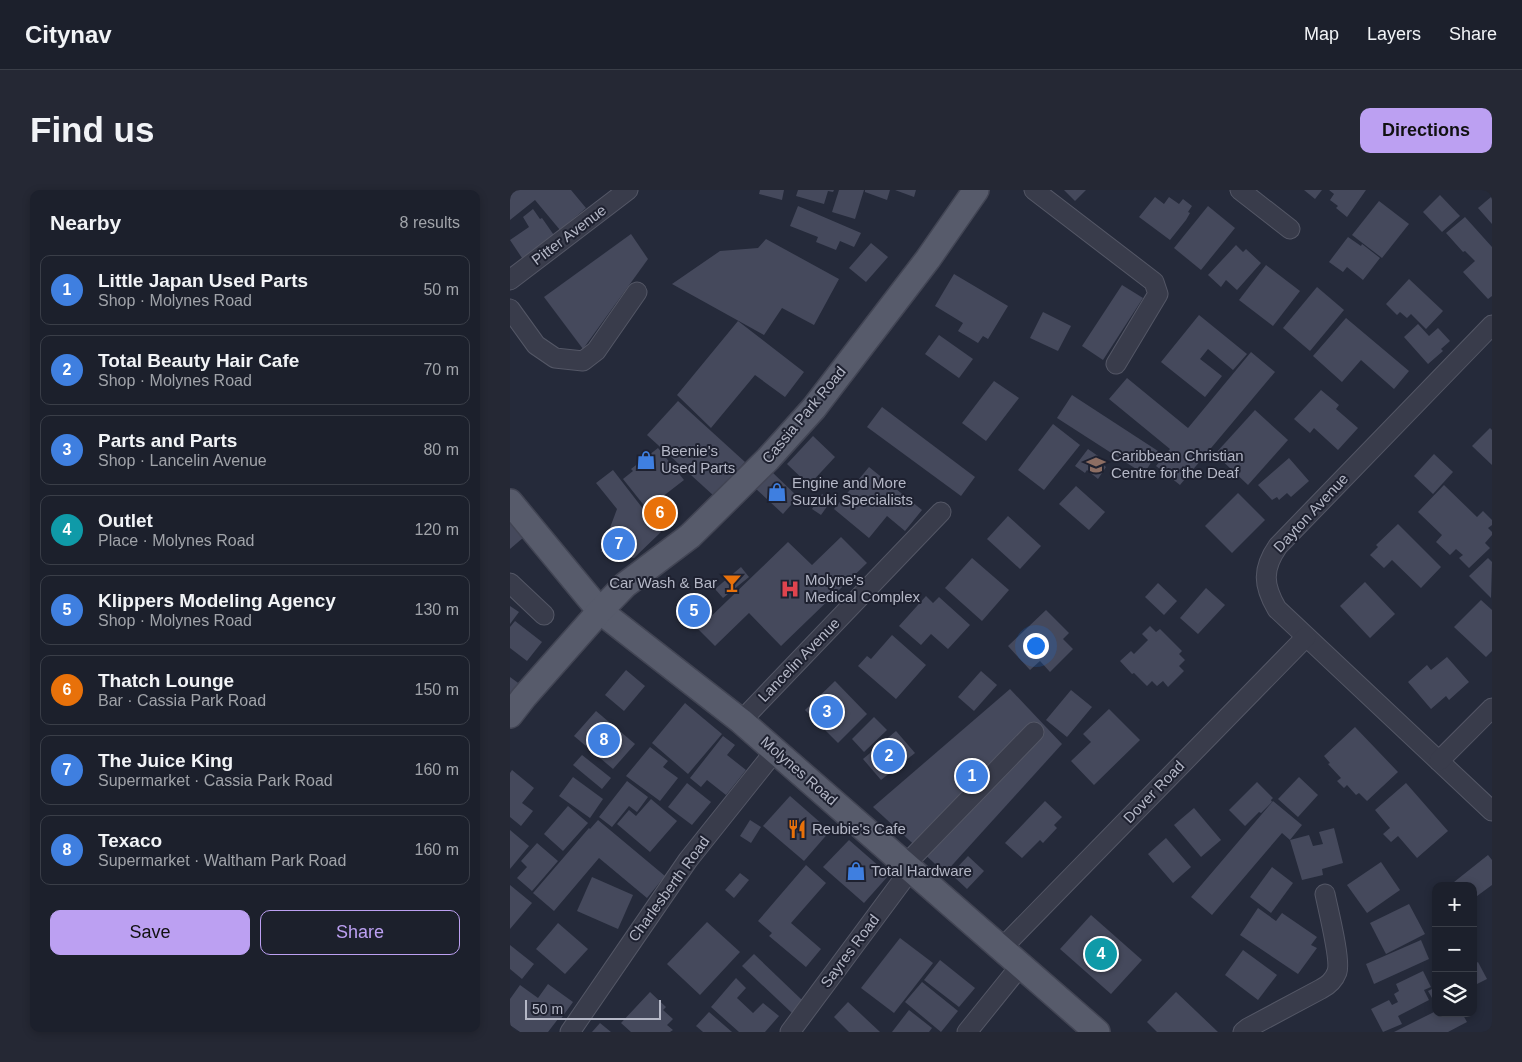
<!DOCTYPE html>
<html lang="en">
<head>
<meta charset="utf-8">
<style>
  body { margin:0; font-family:Helvetica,sans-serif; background:#252834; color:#f1f3f6 }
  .controls { position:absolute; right:15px; bottom:15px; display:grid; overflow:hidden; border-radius:10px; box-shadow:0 2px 8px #0003 }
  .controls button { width:45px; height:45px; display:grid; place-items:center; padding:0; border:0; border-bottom:1px solid #3a3e48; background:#1c202c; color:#f1f3f6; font:25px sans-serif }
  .scale { position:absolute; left:15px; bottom:12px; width:136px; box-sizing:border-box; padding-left:5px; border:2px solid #b4b7c6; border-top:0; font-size:14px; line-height:18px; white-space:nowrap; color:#b4b7c6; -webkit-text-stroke:4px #1e2130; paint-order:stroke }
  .you { position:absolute; left:525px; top:455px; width:18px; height:18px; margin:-12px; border:4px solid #fff; border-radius:50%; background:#1a73e8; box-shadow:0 0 0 8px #1a73e833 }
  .badge { display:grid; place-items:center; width:32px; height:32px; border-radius:50%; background:#bca0f2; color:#fff; font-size:16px; font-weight:700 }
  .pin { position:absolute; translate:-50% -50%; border:2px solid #fff; box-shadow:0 1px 5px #0006 }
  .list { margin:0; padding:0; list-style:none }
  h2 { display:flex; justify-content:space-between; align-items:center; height:65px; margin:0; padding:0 20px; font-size:21px }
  h2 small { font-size:16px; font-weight:400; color:#a0a3a9 }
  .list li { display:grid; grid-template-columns:32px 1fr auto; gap:15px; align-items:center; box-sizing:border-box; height:70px; margin:0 10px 10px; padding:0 10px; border:1px solid #3a3e48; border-radius:10px }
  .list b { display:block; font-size:19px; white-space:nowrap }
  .list p { margin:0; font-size:16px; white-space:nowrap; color:#a0a3a9 }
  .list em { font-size:16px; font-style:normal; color:#a0a3a9 }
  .actions { display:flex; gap:10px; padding:15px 20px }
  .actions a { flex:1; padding:11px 0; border:1px solid #bca0f2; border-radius:10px; text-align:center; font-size:18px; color:#bca0f2 }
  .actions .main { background:#bca0f2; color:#111 }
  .icon { flex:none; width:28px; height:28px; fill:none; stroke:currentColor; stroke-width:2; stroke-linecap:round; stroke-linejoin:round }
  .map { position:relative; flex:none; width:982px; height:842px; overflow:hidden; border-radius:10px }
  header { display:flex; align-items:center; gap:30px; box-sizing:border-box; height:70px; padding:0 25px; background:#1c202c; border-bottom:1px solid #3a3e48 }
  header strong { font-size:24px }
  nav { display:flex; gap:28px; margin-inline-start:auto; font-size:18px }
  .intro { display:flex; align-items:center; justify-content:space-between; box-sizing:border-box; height:120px; padding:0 30px }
  h1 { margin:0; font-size:35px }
  .button { padding:12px 22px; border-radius:10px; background:#bca0f2; color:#111; font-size:18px; font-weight:700 }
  main { display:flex; gap:30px; padding:0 30px }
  aside { flex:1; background:#1c202c; border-radius:10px; box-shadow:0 2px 8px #0003 }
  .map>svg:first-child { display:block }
</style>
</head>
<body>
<header>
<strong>Citynav</strong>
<nav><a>Map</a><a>Layers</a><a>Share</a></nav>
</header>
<div class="intro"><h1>Find us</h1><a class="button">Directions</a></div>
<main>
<aside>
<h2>Nearby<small>8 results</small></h2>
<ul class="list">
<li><span class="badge" style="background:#3f7fe0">1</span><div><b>Little Japan Used Parts</b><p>Shop · Molynes Road</p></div><em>50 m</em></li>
<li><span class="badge" style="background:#3f7fe0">2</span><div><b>Total Beauty Hair Cafe</b><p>Shop · Molynes Road</p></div><em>70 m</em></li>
<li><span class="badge" style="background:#3f7fe0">3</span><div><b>Parts and Parts</b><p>Shop · Lancelin Avenue</p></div><em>80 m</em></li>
<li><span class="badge" style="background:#0f9aa8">4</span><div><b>Outlet</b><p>Place · Molynes Road</p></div><em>120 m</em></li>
<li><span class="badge" style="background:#3f7fe0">5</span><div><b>Klippers Modeling Agency</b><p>Shop · Molynes Road</p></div><em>130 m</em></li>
<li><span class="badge" style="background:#e8710a">6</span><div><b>Thatch Lounge</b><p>Bar · Cassia Park Road</p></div><em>150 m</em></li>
<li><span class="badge" style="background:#3f7fe0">7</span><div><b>The Juice King</b><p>Supermarket · Cassia Park Road</p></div><em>160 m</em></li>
<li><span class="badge" style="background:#3f7fe0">8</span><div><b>Texaco</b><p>Supermarket · Waltham Park Road</p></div><em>160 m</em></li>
</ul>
<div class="actions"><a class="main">Save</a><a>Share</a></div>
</aside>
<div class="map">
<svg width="982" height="842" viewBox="0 0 982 842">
  <rect width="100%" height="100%" fill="#252a3a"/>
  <g fill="#45495c">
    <path d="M0 0H61L76 18 50 40 25 10 0 30Z"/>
    <path d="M250 0H274L272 10 249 4Z"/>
    <path d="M288 0H324L323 2 318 1 314 14 286 6Z"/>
    <path d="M329 0H354L345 29 322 22Z"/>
    <path d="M355 0H380L377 10 355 2Z"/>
    <path d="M385 0H406L404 7Z"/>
    <path d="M554 0H576L565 11Z"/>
    <path d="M794 0H812L805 9Z"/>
    <path d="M819 0H856L837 27 826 18 828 16 820 10 824 4Z"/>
    <path d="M930 5 950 26 932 42 913 22Z"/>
    <path d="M645 7 654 14 659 7 669 14 673 9 682 16 678 22 680 23 676 30 660 50 629 27Z"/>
    <path d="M981 7 982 8V34L968 18Z"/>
    <path d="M869 11 899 34 872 68 842 45Z"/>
    <path d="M288 16 351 43 344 57 330 51 326 60 306 52 308 47 280 36Z"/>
    <path d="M698 16 725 38 691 80 664 58Z"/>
    <path d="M23 19 30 29 32 28 48 51 16 74 0 50 19 37 13 27Z"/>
    <path d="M955 27 982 57V106L978 109 953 82 965 71 955 61 953 62 936 43Z"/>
    <path d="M121 44 138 69 73 159 34 107Z"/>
    <path d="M838 47 851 56 852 54 870 68 853 90 837 77 833 82 819 72Z"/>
    <path d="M256 49 329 89 304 135 272 118 254 145 162 94 210 61 248 58Z"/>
    <path d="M361 53 378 67 356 92 339 78Z"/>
    <path d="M726 55 733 62 736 59 751 73 727 100 716 90 711 97 698 85Z"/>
    <path d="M756 75 790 101 763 136 729 110Z"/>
    <path d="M444 84 498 116 478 149 473 146 468 153 448 141 453 133 425 116Z"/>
    <path d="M899 89 933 121 916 139 901 124 897 128 890 122 887 125 876 114Z"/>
    <path d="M612 95 633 108 593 170 572 156Z"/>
    <path d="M807 97 834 120 800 161 773 138Z"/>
    <path d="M533 122 561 136 548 161 520 148Z"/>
    <path d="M689 125 737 164 723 180 698 159 690 169 712 186 695 207 651 172Z"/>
    <path d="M836 128 899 181 884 199 851 170 832 192 803 166Z"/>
    <path d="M228 131 294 182 275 207 245 185 201 238 167 205Z"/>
    <path d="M908 134 919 146 928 138 940 151 931 159 933 161 918 174 894 147Z"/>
    <path d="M429 145 463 169 449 188 415 164Z"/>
    <path d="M741 162 765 182 670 295 646 276 660 259 599 209 617 188 678 238Z"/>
    <path d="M484 191 509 208 476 251 452 233Z"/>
    <path d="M811 200 829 215 826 219 848 238 828 260 804 238 800 243 784 229Z"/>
    <path d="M562 205 648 261 634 284 547 228Z"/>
    <path d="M168 211 235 272 204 306 137 245Z"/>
    <path d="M372 217 465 287 451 306 357 237Z"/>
    <path d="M745 220 778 250 738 295 705 264Z"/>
    <path d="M543 234 570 255 534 300 508 280Z"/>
    <path d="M980 238 982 240V275L962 256Z"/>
    <path d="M303 246 325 267 299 295 277 274Z"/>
    <path d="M148 258 174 290 152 307 167 326 152 338 113 289 123 281 121 279Z"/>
    <path d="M578 259 588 266 586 269 596 277 588 289 577 280 575 283 565 276Z"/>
    <path d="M924 264 943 282 923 304 904 286Z"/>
    <path d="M779 268 799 291 781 307 777 303 769 310 767 307 762 310 748 295Z"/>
    <path d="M359 277 412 320 395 341 377 326 359 348 324 319Z"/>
    <path d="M103 280 151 342 124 368 91 362 107 319 86 293Z"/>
    <path d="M261 281 288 307 273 324 245 298Z"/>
    <path d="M934 295 967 327 973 321 982 330V335L978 338 982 342V345L975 353 980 358 959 378 949 368 953 365 946 359 940 365 926 352 932 345 908 322Z"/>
    <path d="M566 296 595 322 579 340 549 314Z"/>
    <path d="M728 303 755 330 722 363 695 336Z"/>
    <path d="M312 304 321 311 311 325 302 319Z"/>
    <path d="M498 326 531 356 510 379 477 349Z"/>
    <path d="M0 330 14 347 0 359Z"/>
    <path d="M888 334 931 377 911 398 882 370 874 378 860 365 868 357 866 355Z"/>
    <path d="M331 347 357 373 271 456 239 423 205 456 188 439 278 352 302 375Z"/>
    <path d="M462 368 499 400 472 431 435 398Z"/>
    <path d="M978 368 982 372 981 408 959 386Z"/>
    <path d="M231 377 239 387 213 408 205 399Z"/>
    <path d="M855 392 885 424 860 448 830 416Z"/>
    <path d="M648 393 667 411 654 425 635 407Z"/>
    <path d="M696 398 715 415 688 444 670 428Z"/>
    <path d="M416 406 423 413 429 407 460 435 438 459 421 444 411 455 389 436Z"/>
    <path d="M971 410 982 420V461L976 467 944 437Z"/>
    <path d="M0 416 9 422 0 434Z"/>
    <path d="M536 420 559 443 553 449 563 459 540 482 530 471 520 480 498 456Z"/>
    <path d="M5 431 32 452 17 471 0 458V437Z"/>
    <path d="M640 436 646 442 650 439 672 461 669 464 675 470 669 476 674 481 658 497 653 491 647 496 642 491 637 496 624 483 622 484 610 471 621 461 624 464 638 450 632 444Z"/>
    <path d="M382 445 416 475 386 509 348 476 357 466 361 469Z"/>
    <path d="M937 467 959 492 939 510 936 506 921 519 898 492 917 475 921 480Z"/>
    <path d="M116 480 135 496 114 521 95 505Z"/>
    <path d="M471 481 487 495 464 521 448 507Z"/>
    <path d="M0 487 11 495 0 511Z"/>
    <path d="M325 491 357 524 328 553 295 520Z"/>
    <path d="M500 499 552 554 435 683 363 617Z"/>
    <path d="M561 500 582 517 557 547 536 530Z"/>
    <path d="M175 513 212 544 178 584 142 553Z"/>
    <path d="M599 519 630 550 584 595 561 571 581 552 573 544Z"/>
    <path d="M86 521 125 554 103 579 64 546Z"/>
    <path d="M364 527 377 540 354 562 342 549Z"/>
    <path d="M845 537 888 582 857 611 849 603 846 605 837 595 834 598 827 591 831 588 818 574 820 573 814 566Z"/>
    <path d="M386 541 405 563 371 590 353 569Z"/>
    <path d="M213 546 225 555 217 565 236 580 216 605 197 590 191 597 180 588Z"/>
    <path d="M140 557 158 571 153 577 168 588 150 611 116 586Z"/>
    <path d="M72 565 101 588 92 599 63 575Z"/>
    <path d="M2 580 24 598 12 613 23 621 11 636 0 627V583Z"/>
    <path d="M63 587 93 609 80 628 49 606Z"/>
    <path d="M789 587 808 605 788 627 768 609Z"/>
    <path d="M117 591 138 607 127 622 119 616 102 637 89 627Z"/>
    <path d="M747 592 763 608 761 610 762 612 751 623 749 622 735 636 719 620Z"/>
    <path d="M177 593 201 612 182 635 158 617Z"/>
    <path d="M896 593 938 641 907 668 888 646 881 652 873 644 880 638 865 620Z"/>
    <path d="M280 606 320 641 294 671 253 636Z"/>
    <path d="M141 609 167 631 140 662 107 634 119 620 126 626Z"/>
    <path d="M535 611 552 627 544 635 547 638 533 653 530 650 512 668 495 653Z"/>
    <path d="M763 611 792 635 780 650 772 643 702 725 681 707Z"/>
    <path d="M58 616 78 633 53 661 34 644Z"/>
    <path d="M684 618 711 650 691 667 664 635Z"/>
    <path d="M88 630 155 686 137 708 89 668 44 721 23 703 79 638 80 639Z"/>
    <path d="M240 630 251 637 241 653 230 646Z"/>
    <path d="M824 638 833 673 812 679 813 685 792 690 780 650 799 645 803 656 813 654 809 642Z"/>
    <path d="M0 640 19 656 0 679Z"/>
    <path d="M656 648 681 677 663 693 638 664Z"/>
    <path d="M339 650 379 685 354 713 313 677Z"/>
    <path d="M27 653 48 671 22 701 7 688 17 677 11 671Z"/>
    <path d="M978 665 982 670V695L963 709V696H939Z"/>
    <path d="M458 666 474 681 457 699 441 684Z"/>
    <path d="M871 672 890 700 857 723 837 695Z"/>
    <path d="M296 675 316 693 281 733 311 759 296 777 259 746 262 743 248 731Z"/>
    <path d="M762 677 783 693 761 723 740 707Z"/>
    <path d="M230 683 239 690 224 708 215 700Z"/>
    <path d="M82 687 123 705 108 739 67 721Z"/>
    <path d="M0 695 22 713 0 739Z"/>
    <path d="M899 714 915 744 876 764 860 733Z"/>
    <path d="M748 718 766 731 772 723 807 747 801 755 807 758 788 784 730 745Z"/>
    <path d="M581 725 632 770 601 804 550 759Z"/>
    <path d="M197 732 230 762 190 805 157 774Z"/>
    <path d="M48 733 78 759 55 784 26 759Z"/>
    <path d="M390 748 423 773 384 823 351 798Z"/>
    <path d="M911 750 919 769 864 794 856 774Z"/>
    <path d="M0 755 24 774 12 789 0 779Z"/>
    <path d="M733 760 767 785 748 810 715 785Z"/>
    <path d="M244 764 293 811 282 823 232 776Z"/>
    <path d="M430 770 465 798 449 817 414 790Z"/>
    <path d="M968 772 977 789 963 796V775Z"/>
    <path d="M913 781 921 797 914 800 919 810 888 826 892 834 873 842 861 819 879 810 882 815 888 812 884 804 889 801 886 794Z"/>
    <path d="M226 788 236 798 227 808 243 823 253 813 269 826 255 842H229L201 817Z"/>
    <path d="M412 792 448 821 431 842 395 812Z"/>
    <path d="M38 794 63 812 50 830 48 829 38 842H10L0 835V809L10 795 28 808Z"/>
    <path d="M926 797V815L918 801Z"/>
    <path d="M140 802 156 817 153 820 163 829 157 835 163 840 160 842H121L111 833Z"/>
    <path d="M666 802 708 842H647L637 832Z"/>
    <path d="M338 812 370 842H339L324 827Z"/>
    <path d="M399 820 422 838 419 842H382Z"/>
    <path d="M926 821V823H952L957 832 938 842H884Z"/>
    <path d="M199 822 222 842H193L186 836Z"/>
    <path d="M90 833 101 842H82Z"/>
  </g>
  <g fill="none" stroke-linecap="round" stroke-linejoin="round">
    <g stroke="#545766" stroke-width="21">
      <g id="minor">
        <path d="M524 0 644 92 648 104 606 174"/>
        <path d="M730 0 780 39"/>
        <path d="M0 90 118 0"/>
        <path d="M0 119 26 155 45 168 73 171 86 161 127 102"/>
        <path d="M982 135 768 356C752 379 753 395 767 419L982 621"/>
        <path d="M0 393 34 425"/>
        <path d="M231 531 431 322"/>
        <path d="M929 571 982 518"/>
        <path d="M396 674 524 542"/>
        <path d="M492 758 796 447"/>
        <path d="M60 842 178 670 265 561"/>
        <path d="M280 842 401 679"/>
        <path d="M457 842 511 775"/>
        <path d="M733 842 738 838 811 799C819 795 824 790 827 782 831 770 818 719 815 704"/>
      </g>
    </g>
    <g stroke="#424554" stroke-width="28">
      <g id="major">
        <path d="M0 312 90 421 231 531 587 842"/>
        <path d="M0 525 14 507 90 421 115 395 180 346 258 269 304 218 418 69 466 0"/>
      </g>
    </g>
    <use href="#minor" stroke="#393c4b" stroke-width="19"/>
    <use href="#major" stroke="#575b6b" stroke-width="25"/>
  </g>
  <defs>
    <g id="shop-bare" transform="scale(1.5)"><path d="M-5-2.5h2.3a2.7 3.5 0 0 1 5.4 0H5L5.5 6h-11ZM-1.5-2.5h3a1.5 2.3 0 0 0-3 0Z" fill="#3f7fe0" stroke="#1e2130" stroke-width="2.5" paint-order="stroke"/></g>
    <g id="school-bare" transform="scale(1.5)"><path d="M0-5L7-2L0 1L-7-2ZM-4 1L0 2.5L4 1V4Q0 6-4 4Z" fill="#8d6e63" stroke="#1e2130" stroke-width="2.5" paint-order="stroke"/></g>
    <g id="bar-bare" transform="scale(1.5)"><path d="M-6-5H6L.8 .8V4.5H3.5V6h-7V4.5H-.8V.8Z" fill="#e8710a" stroke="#1e2130" stroke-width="2.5" paint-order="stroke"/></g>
    <g id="hospital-bare" transform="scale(1.5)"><path d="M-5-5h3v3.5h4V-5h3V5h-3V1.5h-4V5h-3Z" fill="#e0444e" stroke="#1e2130" stroke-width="2.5" paint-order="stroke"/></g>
    <g id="restaurant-bare" transform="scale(1.5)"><path d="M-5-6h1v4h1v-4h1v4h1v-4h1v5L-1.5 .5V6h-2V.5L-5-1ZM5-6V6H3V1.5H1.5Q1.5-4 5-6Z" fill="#e8710a" stroke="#1e2130" stroke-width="2.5" paint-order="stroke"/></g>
  </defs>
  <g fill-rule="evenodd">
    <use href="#shop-bare" x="136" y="270"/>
    <use href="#school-bare" x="586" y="275"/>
    <use href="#shop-bare" x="267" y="302"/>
    <use href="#bar-bare" x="222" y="393"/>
    <use href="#hospital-bare" x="280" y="399"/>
    <use href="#restaurant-bare" x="287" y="639"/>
    <use href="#shop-bare" x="346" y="681"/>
  </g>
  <g text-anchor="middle" stroke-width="4" stroke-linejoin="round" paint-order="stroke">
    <g font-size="15" fill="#b4b7c6" stroke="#1e2130">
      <text transform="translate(59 45) rotate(-37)" y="5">Pitter Avenue</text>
      <text transform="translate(294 225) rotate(-50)" y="5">Cassia Park Road</text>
      <text transform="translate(801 323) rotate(-47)" y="5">Dayton Avenue</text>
      <text transform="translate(289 470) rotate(-46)" y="5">Lancelin Avenue</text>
      <text transform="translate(289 581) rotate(41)" y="5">Molynes Road</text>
      <text transform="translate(644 602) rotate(-46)" y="5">Dover Road</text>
      <text transform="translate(159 699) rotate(-54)" y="5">Charlesberth Road</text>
      <text transform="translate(340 761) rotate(-53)" y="5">Sayres Road</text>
    </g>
    <g font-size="15" fill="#b4b7c6" stroke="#1e2130" text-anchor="start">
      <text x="151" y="266">Beenie's<tspan x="151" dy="17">Used Parts</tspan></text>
      <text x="601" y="271">Caribbean Christian<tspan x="601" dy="17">Centre for the Deaf</tspan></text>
      <text x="282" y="298">Engine and More<tspan x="282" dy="17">Suzuki Specialists</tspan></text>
      <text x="295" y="395">Molyne's<tspan x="295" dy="17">Medical Complex</tspan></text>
      <text x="207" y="398" text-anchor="end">Car Wash &amp; Bar</text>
      <text x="302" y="644">Reubie's Cafe</text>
      <text x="361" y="686">Total Hardware</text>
    </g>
  </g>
</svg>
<div class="controls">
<button>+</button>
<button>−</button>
<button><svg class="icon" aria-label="layers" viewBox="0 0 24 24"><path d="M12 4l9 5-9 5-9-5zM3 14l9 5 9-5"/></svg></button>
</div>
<div class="scale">50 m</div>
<div class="you"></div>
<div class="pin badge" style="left:462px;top:586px;background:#3f7fe0">1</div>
<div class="pin badge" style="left:379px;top:566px;background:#3f7fe0">2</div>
<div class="pin badge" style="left:317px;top:522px;background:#3f7fe0">3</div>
<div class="pin badge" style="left:591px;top:764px;background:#0f9aa8">4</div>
<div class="pin badge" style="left:184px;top:421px;background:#3f7fe0">5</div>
<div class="pin badge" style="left:150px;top:323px;background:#e8710a">6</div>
<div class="pin badge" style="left:109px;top:354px;background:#3f7fe0">7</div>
<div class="pin badge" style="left:94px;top:550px;background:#3f7fe0">8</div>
</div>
</main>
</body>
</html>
